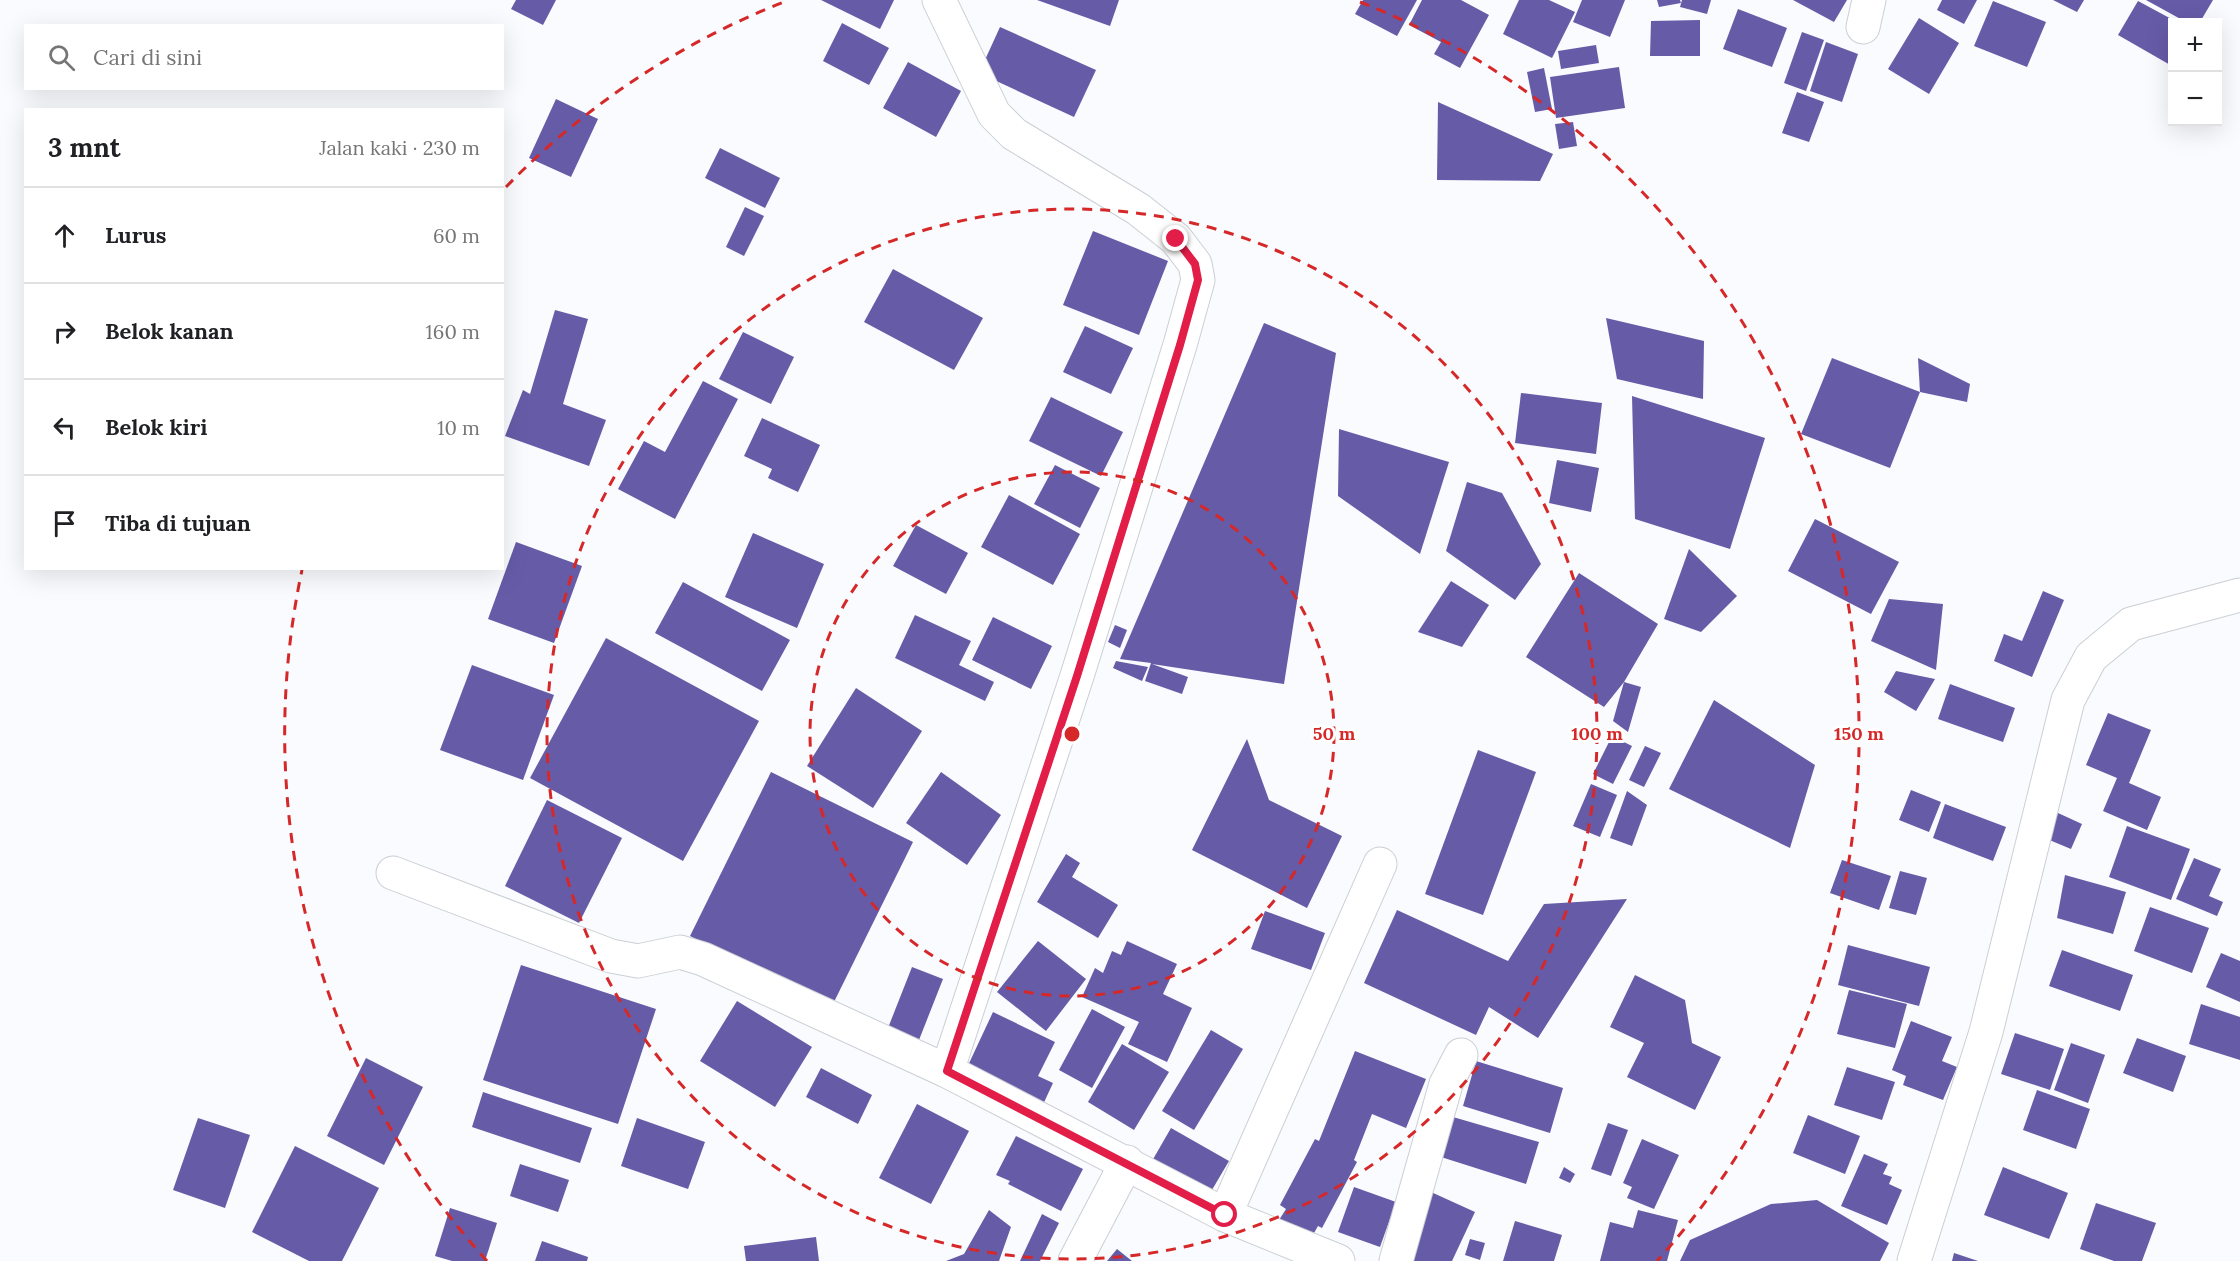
<!DOCTYPE html>
<html lang="id">
<head>
<meta charset="utf-8">
<style>
  body { margin:0; font-family:Lora,serif; background:#f2f2f2; color:#202124 }
  .controls { position:absolute; right:18px; top:18px; display:grid; overflow:hidden; border-radius:0px; box-shadow:0 6px 24px #0002 }
  .controls button { width:54px; height:54px; display:grid; place-items:center; padding:0; border:0; border-bottom:2px solid #e0e0e0; background:#fff; color:#202124; font:30px sans-serif }
  .stop { position:absolute; width:18px; height:18px; margin:-14px; border:4px solid #e11d48; border-radius:50%; background:#fff }
  .stop.end { background:#e11d48; border-color:#fff; box-shadow:0 2px 6px #0008 }
  .list { margin:0; padding:0; list-style:none }
  h2 { display:flex; justify-content:space-between; align-items:center; height:78px; margin:0; padding:0 24px; font-size:26px }
  h2 small { font-size:20px; font-weight:400; color:#757577 }
  .list li { display:grid; grid-template-columns:39px 1fr auto; gap:18px; align-items:center; box-sizing:border-box; height:96px; padding:0 24px; border-top:2px solid #e0e0e0 }
  .list b { display:block; font-size:22px; white-space:nowrap }
  .list em { font-size:20px; font-style:normal; color:#757577 }
  .icon { flex:none; width:33px; height:33px; fill:none; stroke:currentColor; stroke-width:2; stroke-linecap:round; stroke-linejoin:round }
  .map { position:relative; flex:none; width:2240px; height:1261px; overflow:hidden }
  .search { position:absolute; background:#fff; box-shadow:0 6px 24px #0002; left:24px; top:24px; width:480px; height:66px; display:flex; align-items:center; gap:15px; box-sizing:border-box; padding:0 21px; border-radius:0px; color:#757577; font-size:22px }
  .panel { position:absolute; background:#fff; box-shadow:0 6px 24px #0002; left:24px; top:108px; width:480px; height:462px; border-radius:0px }
  .map>svg:first-child { display:block }
</style>
</head>
<body>
<div class="map">
<svg width="2240" height="1261" viewBox="0 0 2240 1261">
  <rect width="100%" height="100%" fill="#f9fbfe"/>
  <g fill="#665ba7">
    <path d="M516 0H556L543 25 511 9Z"/>
    <path d="M821 0H894L880 29Z"/>
    <path d="M1037 0H1119L1110 26Z"/>
    <path d="M1363 0H1417L1397 36 1355 14Z"/>
    <path d="M1422 0H1461L1489 15 1460 68 1434 54 1441 42 1409 25Z"/>
    <path d="M1519 0H1549L1575 12 1552 58 1503 34Z"/>
    <path d="M1582 0H1625L1610 37 1573 22Z"/>
    <path d="M1657 0H1680L1681 3 1659 7Z"/>
    <path d="M1682 0H1711L1707 14 1680 7Z"/>
    <path d="M1793 0H1847L1834 22Z"/>
    <path d="M1942 0H1977L1964 24 1937 10Z"/>
    <path d="M2053 0H2084L2077 12Z"/>
    <path d="M2146 0H2213L2200 22H2186Z"/>
    <path d="M1993 1 2046 22 2027 67 1974 46Z"/>
    <path d="M2138 1 2177 22H2172V66L2118 35Z"/>
    <path d="M1738 9 1787 28 1772 67 1723 49Z"/>
    <path d="M1919 18 1959 43 1929 94 1888 69Z"/>
    <path d="M1700 20V56H1650L1651 21Z"/>
    <path d="M842 23 889 48 869 85 823 61Z"/>
    <path d="M1000 27 1096 70 1074 117 979 73Z"/>
    <path d="M1802 32 1824 40 1806 91 1784 83Z"/>
    <path d="M1826 42 1858 54 1842 102 1810 91Z"/>
    <path d="M1596 45 1599 63 1561 69 1558 51Z"/>
    <path d="M908 62 961 91 936 137 883 108Z"/>
    <path d="M1619 67 1625 108 1556 118 1550 77Z"/>
    <path d="M1544 68 1552 109 1535 112 1527 72Z"/>
    <path d="M1797 92 1824 102 1809 142 1782 133Z"/>
    <path d="M556 99 598 119 571 177 529 158Z"/>
    <path d="M1438 102 1553 154 1540 181 1437 180Z"/>
    <path d="M1573 122 1577 146 1559 149 1555 124Z"/>
    <path d="M720 148 780 178 765 208 705 178Z"/>
    <path d="M745 207 764 216 744 256 726 247Z"/>
    <path d="M1093 231 1168 261 1139 335 1063 305Z"/>
    <path d="M893 269 983 318 954 370 864 322Z"/>
    <path d="M555 310 588 319 563 404 606 420 589 466 505 436 523 390 530 394Z"/>
    <path d="M1606 318 1704 341 1703 399 1617 379Z"/>
    <path d="M1264 323 1336 353 1284 684 1152 664 1188 677 1182 694 1145 681 1151 663 1120 659Z"/>
    <path d="M1085 326 1133 348 1111 394 1063 372Z"/>
    <path d="M743 332 794 357 771 404 719 379Z"/>
    <path d="M1832 358 1920 392 1890 468 1801 434Z"/>
    <path d="M1918 358 1970 384 1967 402 1920 392Z"/>
    <path d="M703 381 738 399 675 519 618 489 644 441 665 452Z"/>
    <path d="M1521 393 1602 403 1596 454 1515 443Z"/>
    <path d="M1632 396 1765 438 1730 549 1635 519Z"/>
    <path d="M1051 397 1123 432 1101 476 1029 441Z"/>
    <path d="M762 418 820 445 798 492 768 478 772 469 744 456Z"/>
    <path d="M1339 429 1449 462 1420 554 1338 496Z"/>
    <path d="M1557 460 1599 468 1591 512 1549 503Z"/>
    <path d="M1055 465 1100 488 1080 528 1034 504Z"/>
    <path d="M1467 482 1502 493 1541 564 1515 600 1446 551Z"/>
    <path d="M1009 495 1080 534 1053 585 981 547Z"/>
    <path d="M1815 519 1899 562 1871 614 1788 571Z"/>
    <path d="M916 525 968 553 946 594 893 566Z"/>
    <path d="M753 533 824 564 797 628 725 597Z"/>
    <path d="M516 542 582 566 554 643 488 619Z"/>
    <path d="M1689 549 1737 596 1701 632 1664 619Z"/>
    <path d="M1579 573 1658 624 1624 682 1641 687 1628 732 1613 721 1624 682 1604 707 1526 657Z"/>
    <path d="M1451 581 1489 605 1462 647 1418 632Z"/>
    <path d="M683 582 790 640 762 691 655 633Z"/>
    <path d="M2043 591 2064 600 2032 677 1994 661 2004 634 2022 641Z"/>
    <path d="M1889 599 1943 604 1936 670 1871 641Z"/>
    <path d="M915 615 971 641 959 665 994 682 985 701 895 658Z"/>
    <path d="M993 617 1052 646 1031 689 972 660Z"/>
    <path d="M1115 625 1127 630 1120 648 1108 642Z"/>
    <path d="M606 638 759 721 683 861 530 778Z"/>
    <path d="M1116 661 1148 667 1142 681 1113 668Z"/>
    <path d="M472 665 554 695 523 780 440 750Z"/>
    <path d="M1896 671 1935 679 1916 711 1884 692Z"/>
    <path d="M1950 684 2015 708 2003 742 1938 719Z"/>
    <path d="M856 688 922 731 873 808 807 766Z"/>
    <path d="M1714 700 1815 765 1790 848 1669 789Z"/>
    <path d="M2108 713 2151 730 2129 783 2161 797 2147 830 2103 811 2117 778 2086 765Z"/>
    <path d="M1612 736 1632 746 1613 784 1593 774Z"/>
    <path d="M1247 739 1269 800 1342 836 1307 908 1192 850Z"/>
    <path d="M1645 746 1661 753 1644 787 1629 780Z"/>
    <path d="M1478 750 1536 772 1483 915 1425 894Z"/>
    <path d="M771 772 913 842 832 1006 690 936Z"/>
    <path d="M941 772 1001 815 967 865 906 823Z"/>
    <path d="M1591 784 1617 795 1600 837 1573 826Z"/>
    <path d="M1911 790 1941 802 1929 832 1899 820Z"/>
    <path d="M1627 791 1647 805 1632 846 1610 838Z"/>
    <path d="M547 800 622 838 579 923 505 886Z"/>
    <path d="M1945 804 2006 827 1993 861 1933 838Z"/>
    <path d="M2058 813 2082 824 2071 849 2047 839Z"/>
    <path d="M2127 826 2190 849 2171 900 2109 877Z"/>
    <path d="M1066 854 1080 863 1072 877 1118 905 1098 938 1037 902Z"/>
    <path d="M2194 858 2221 869 2209 896 2223 902 2217 916 2176 899Z"/>
    <path d="M1842 860 1891 876 1879 910 1830 893Z"/>
    <path d="M1900 871 1927 878 1916 915 1889 908Z"/>
    <path d="M2065 875 2126 892 2113 934 2057 918Z"/>
    <path d="M1627 899 1538 1038 1489 1007 1476 1035 1364 983 1397 910 1508 961 1544 904Z"/>
    <path d="M2150 907 2209 928 2192 973 2134 951Z"/>
    <path d="M1265 911 1325 933 1311 970 1251 949Z"/>
    <path d="M1038 941 1086 979 1046 1031 997 992Z"/>
    <path d="M1127 941 1177 964 1163 994 1192 1008 1167 1062 1128 1044 1139 1022 1082 997 1095 968 1103 973 1112 951 1121 955Z"/>
    <path d="M1848 945 1930 967 1919 1006 1838 985Z"/>
    <path d="M2062 950 2133 975 2120 1011 2049 986Z"/>
    <path d="M2221 953 2240 961V1002L2206 987Z"/>
    <path d="M521 965 656 1009 618 1124 483 1080Z"/>
    <path d="M912 967 943 979 919 1040 888 1028Z"/>
    <path d="M1635 975 1685 1000 1692 1043 1721 1057 1695 1110 1627 1077 1644 1043 1610 1027Z"/>
    <path d="M1849 990 1907 1004 1895 1048 1837 1034Z"/>
    <path d="M737 1001 812 1047 775 1107 700 1061Z"/>
    <path d="M2201 1004 2240 1017V1060L2189 1044Z"/>
    <path d="M1092 1009 1125 1027 1092 1088 1059 1070Z"/>
    <path d="M993 1012 1055 1042 1038 1076 1053 1083 1040 1111 964 1074Z"/>
    <path d="M1911 1021 1952 1037 1942 1061 1957 1067 1943 1100 1903 1085 1906 1076 1892 1070Z"/>
    <path d="M1211 1030 1243 1049 1194 1130 1162 1111Z"/>
    <path d="M2015 1033 2064 1049 2050 1090 2001 1074Z"/>
    <path d="M2137 1038 2186 1056 2173 1092 2123 1073Z"/>
    <path d="M2071 1043 2105 1055 2088 1103 2054 1090Z"/>
    <path d="M1122 1044 1169 1072 1134 1130 1088 1102Z"/>
    <path d="M1355 1051 1426 1079 1406 1128 1372 1114 1354 1160 1357 1162 1322 1228 1318 1226 1306 1247 1274 1228 1286 1209 1280 1205 1315 1139 1319 1141Z"/>
    <path d="M366 1058 423 1087 384 1165 327 1136Z"/>
    <path d="M1476 1061 1563 1088 1550 1133 1463 1106Z"/>
    <path d="M1847 1067 1895 1082 1882 1120 1834 1105Z"/>
    <path d="M821 1068 872 1095 858 1124 806 1097Z"/>
    <path d="M2037 1090 2090 1109 2076 1149 2023 1130Z"/>
    <path d="M483 1092 592 1128 580 1163 472 1127Z"/>
    <path d="M917 1104 969 1131 931 1204 879 1178Z"/>
    <path d="M1808 1115 1860 1136 1845 1174 1793 1153Z"/>
    <path d="M1453 1117 1539 1142 1526 1184 1441 1157Z"/>
    <path d="M198 1118 250 1135 225 1208 173 1190Z"/>
    <path d="M637 1118 705 1142 688 1189 621 1166Z"/>
    <path d="M1608 1123 1628 1130 1611 1176 1591 1169Z"/>
    <path d="M1171 1128 1229 1161 1209 1195 1152 1161Z"/>
    <path d="M1016 1136 1083 1169 1061 1211 1008 1184 1010 1181 996 1175Z"/>
    <path d="M1642 1139 1679 1155 1654 1209 1627 1198 1632 1187 1623 1183Z"/>
    <path d="M295 1146 379 1188 342 1261H309L252 1232Z"/>
    <path d="M1864 1154 1888 1164 1883 1174 1892 1177 1889 1184 1902 1190 1887 1225 1841 1206Z"/>
    <path d="M520 1164 569 1180 558 1212 510 1196Z"/>
    <path d="M1564 1167 1575 1174 1570 1183 1559 1178Z"/>
    <path d="M2003 1167 2068 1193 2049 1239 1984 1215Z"/>
    <path d="M1354 1187 1396 1202 1380 1247 1338 1232Z"/>
    <path d="M1431 1192 1475 1212 1452 1261H1400Z"/>
    <path d="M1817 1200 1889 1243 1880 1261H1680L1690 1240 1771 1204Z"/>
    <path d="M2096 1203 2156 1223 2142 1261H2114L2080 1249Z"/>
    <path d="M450 1208 497 1223 485 1261H452L435 1256Z"/>
    <path d="M989 1210 1011 1227 999 1261H946L964 1254Z"/>
    <path d="M1638 1210 1678 1220 1667 1261H1600L1610 1222 1633 1228Z"/>
    <path d="M1042 1214 1059 1223 1040 1261H1020Z"/>
    <path d="M1515 1221 1562 1235 1554 1261H1503Z"/>
    <path d="M816 1237 819 1261H746L744 1246Z"/>
    <path d="M1470 1239 1485 1243 1480 1260 1465 1255Z"/>
    <path d="M542 1241 588 1257 587 1261H535Z"/>
    <path d="M1117 1249 1132 1261H1107Z"/>
    <path d="M1954 1253 1978 1261H1952Z"/>
  </g>
  <g fill="none" stroke-linecap="round" stroke-linejoin="round">
    <g stroke="#cbcfd4" stroke-width="35">
      <g id="minor">
        <path d="M939 0 994 114 1014 134 1138 209 1176 239 1195 264 1198 280 1180 345 1077 676 947 1071"/>
        <path d="M1863 27 1869 0"/>
        <path d="M393 873 611 956 638 961 680 952 703 959 947 1071 1225 1215 1338 1261"/>
        <path d="M1225 1215 1380 864"/>
        <path d="M1075 1261 1127 1162"/>
        <path d="M1396 1261 1446 1084 1461 1055"/>
        <path d="M1914 1261 1986 1032 2068 700 2091 657 2131 624 2240 595"/>
      </g>
    </g>
    <use href="#minor" stroke="#fff" stroke-width="33"/>
  </g>
  <g fill="none" stroke-linecap="round" stroke-linejoin="round">
    <path stroke="#e11d48" stroke-width="8" d="M1176 239 1195 264 1198 280 1180 345 1077 676 947 1071 1225 1215"/>
  </g>
  <g fill="none" stroke="#d62828" stroke-width="3" stroke-dasharray="10 8">
    <circle cx="1072" cy="734" r="262"/>
    <circle cx="1072" cy="734" r="525"/>
    <path d="M487 1261A787 787 0 0 1 302 570M506 187A787 787 0 0 1 784 2M1360 2A787 787 0 0 1 1657 1261"/>
  </g>
  <circle cx="1072" cy="734" r="9" fill="#d62828" stroke="#fff" stroke-width="3"/>
  <g font-size="18" text-anchor="middle" font-weight="bold" fill="#d62828" stroke="#fff" stroke-width="6" stroke-linejoin="round" paint-order="stroke">
    <text x="1334" y="740">50 m</text>
    <text x="1597" y="740">100 m</text>
    <text x="1859" y="740">150 m</text>
  </g>
</svg>
<div class="controls">
<button>+</button>
<button>−</button>
</div>
<div class="stop" style="left:1225px;top:1215px"></div>
<div class="stop end" style="left:1176px;top:239px"></div>
<div class="search"><svg class="icon" aria-label="search" viewBox="0 0 24 24"><circle cx="10" cy="10" r="6"/><path d="M15 15l6 6"/></svg>Cari di sini</div>
<section class="panel">
<h2>3 mnt<small>Jalan kaki · 230 m</small></h2>
<ul class="list">
<li><svg class="icon" aria-label="ahead" viewBox="0 0 24 24"><path d="M12 20V5M6 11l6-6 6 6"/></svg><div><b>Lurus</b></div><em>60 m</em></li>
<li><svg class="icon" aria-label="right" viewBox="0 0 24 24"><path d="M7 20v-9h11M14 6l5 5-5 5"/></svg><div><b>Belok kanan</b></div><em>160 m</em></li>
<li><svg class="icon" aria-label="left" viewBox="0 0 24 24"><path d="M17 20v-9H6M10 6l-5 5 5 5"/></svg><div><b>Belok kiri</b></div><em>10 m</em></li>
<li><svg class="icon" aria-label="arrive" viewBox="0 0 24 24"><path d="M6 21V4h12l-3 4 3 4H6"/></svg><div><b>Tiba di tujuan</b></div></li>
</ul>
</section>
</div>
</body>
</html>
